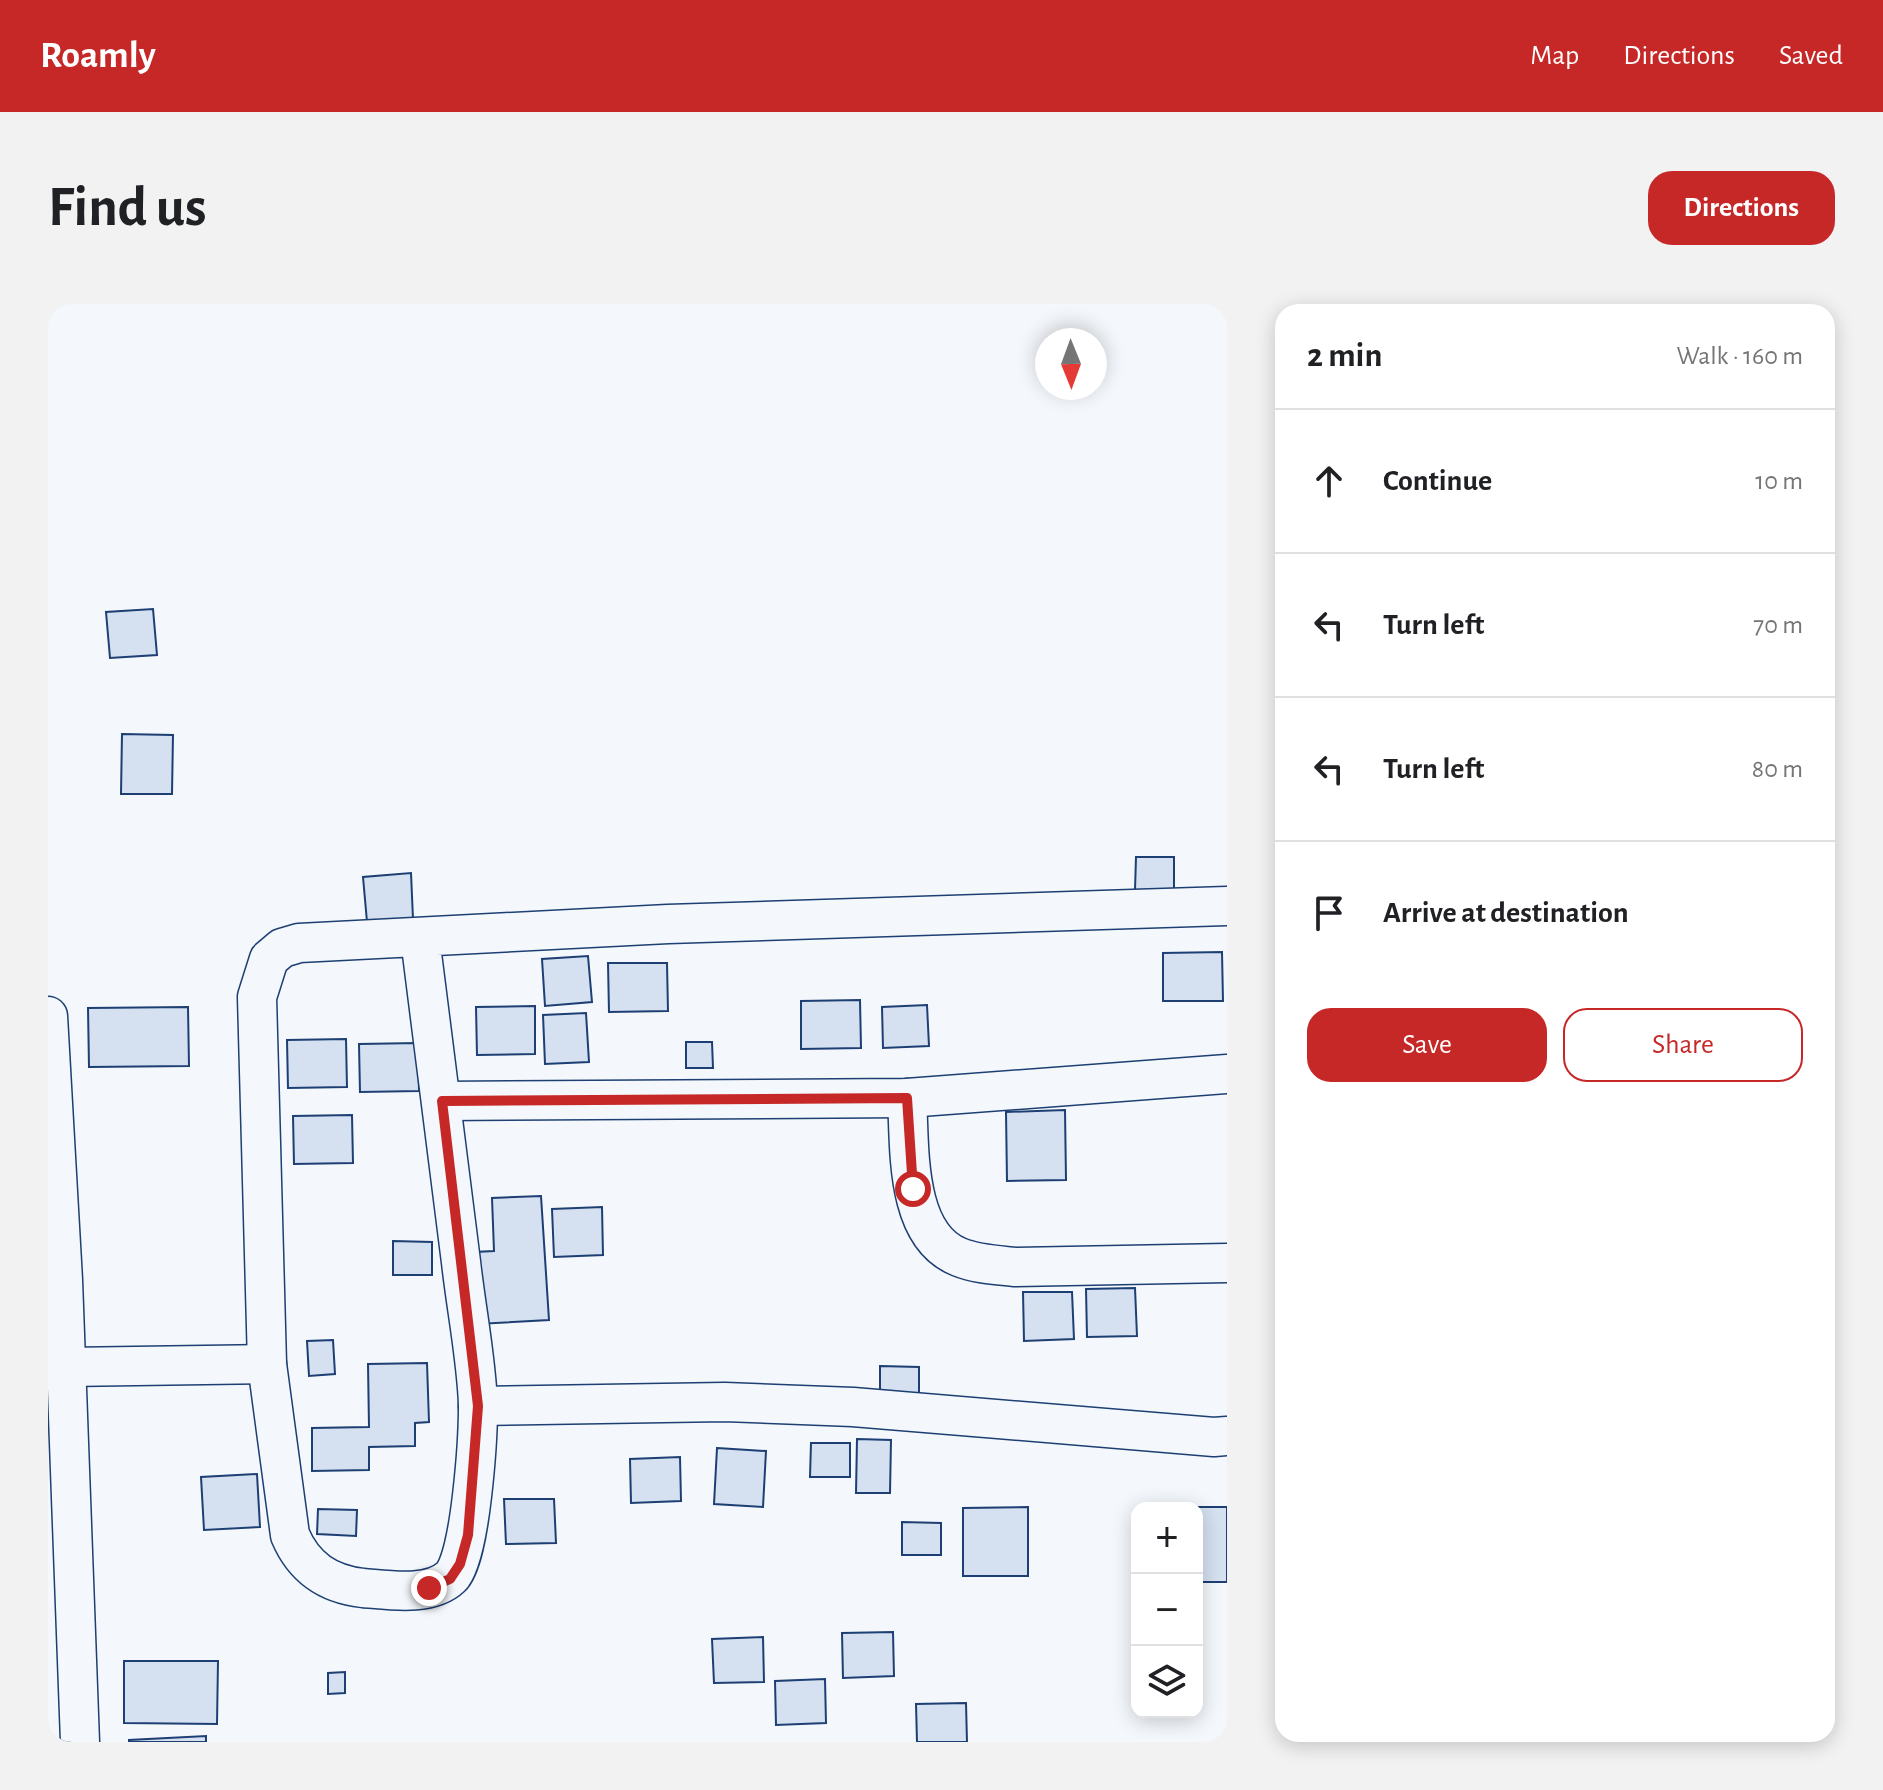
<!DOCTYPE html>
<html lang="en">
<head>
<meta charset="utf-8">
<style>
  body { margin:0; font-family:"Alegreya Sans",sans-serif; background:#f2f2f2; color:#202124 }
  .controls { position:absolute; right:24px; bottom:24px; display:grid; overflow:hidden; border-radius:16px; box-shadow:0 4px 20px #0003 }
  .controls button { width:72px; height:72px; display:grid; place-items:center; padding:0; border:0; border-bottom:2px solid #e0e0e0; background:#fff; color:#202124; font:40px sans-serif }
  .compass { position:absolute; left:987px; top:24px; width:72px; height:72px; border-radius:50%; background:#fff; box-shadow:0 4px 20px #0003; rotate:179deg }
  .stop { position:absolute; width:24px; height:24px; margin:-18px; border:6px solid #c62828; border-radius:50%; background:#fff }
  .stop.end { background:#c62828; border-color:#fff; box-shadow:0 2px 8px #0008 }
  .list { margin:0; padding:0; list-style:none }
  h2 { display:flex; justify-content:space-between; align-items:center; height:104px; margin:0; padding:0 32px; font-size:34px }
  h2 small { font-size:26px; font-weight:400; color:#757577 }
  .list li { display:grid; grid-template-columns:52px 1fr auto; gap:24px; align-items:center; box-sizing:border-box; height:144px; padding:0 32px; border-top:2px solid #e0e0e0 }
  .list b { display:block; font-size:30px; white-space:nowrap }
  .list em { font-size:26px; font-style:normal; color:#757577 }
  .actions { display:flex; gap:16px; padding:24px 32px }
  .actions a { flex:1; padding:18px 0; border:2px solid #c62828; border-radius:24px; text-align:center; font-size:28px; color:#c62828 }
  .actions .main { background:#c62828; color:#fff }
  .icon { flex:none; width:44px; height:44px; fill:none; stroke:currentColor; stroke-width:2; stroke-linecap:round; stroke-linejoin:round }
  .map { position:relative; flex:none; width:1179px; height:1438px; overflow:hidden; border-radius:24px }
  header { display:flex; align-items:center; gap:48px; box-sizing:border-box; height:112px; padding:0 40px; background:#c62828; color:#fff }
  header strong { font-size:38px }
  nav { display:flex; gap:44px; margin-inline-start:auto; font-size:28px }
  .intro { display:flex; align-items:center; justify-content:space-between; box-sizing:border-box; height:192px; padding:0 48px }
  h1 { margin:0; font-size:56px }
  .button { padding:20px 36px; border-radius:24px; background:#c62828; color:#fff; font-size:28px; font-weight:700 }
  main { display:flex; gap:48px; padding:0 48px }
  aside { flex:1; background:#fff; border-radius:24px; box-shadow:0 4px 20px #0003 }
  .map>svg:first-child { display:block }
</style>
</head>
<body>
<header>
<strong>Roamly</strong>
<nav><a>Map</a><a>Directions</a><a>Saved</a></nav>
</header>
<div class="intro"><h1>Find us</h1><a class="button">Directions</a></div>
<main>
<div class="map">
<svg width="1179" height="1438" viewBox="0 0 1179 1438">
  <rect width="100%" height="100%" fill="#f4f7fb"/>
  <g fill="#d5e0f0" stroke="#1d3f73" stroke-width="2">
    <path d="M105 305 109 351 62 354 58 308Z"/>
    <path d="M74 430 125 431 124 490H73Z"/>
    <path d="M1088 553H1126V586H1087Z"/>
    <path d="M363 569 365 615 319 618 315 573Z"/>
    <path d="M1174 648 1175 697H1115V649Z"/>
    <path d="M540 652 544 698 497 702 494 655Z"/>
    <path d="M560 659H619L620 707 561 708Z"/>
    <path d="M812 696 813 744 753 745V697Z"/>
    <path d="M879 701 881 742 835 744 834 703Z"/>
    <path d="M487 702V750L429 751 428 703Z"/>
    <path d="M140 703 141 762 41 763 40 704Z"/>
    <path d="M538 709 541 758 497 760 495 711Z"/>
    <path d="M298 735 299 783 240 784 239 736Z"/>
    <path d="M638 738H664L665 764H638Z"/>
    <path d="M370 739 371 787 312 788 311 740Z"/>
    <path d="M1017 806 1018 876 959 877 958 808Z"/>
    <path d="M304 811 305 859 246 860 245 812Z"/>
    <path d="M493 892 501 1016 429 1020 426 948 446 947 444 894Z"/>
    <path d="M554 903 555 951 506 953 504 905Z"/>
    <path d="M345 937 384 938V971H345Z"/>
    <path d="M1087 984 1089 1032 1039 1033 1038 985Z"/>
    <path d="M975 988H1024L1026 1035 976 1037Z"/>
    <path d="M285 1036 287 1070 261 1072 259 1037Z"/>
    <path d="M379 1059 381 1118 367 1119V1142L321 1143V1166L264 1167V1124L321 1123 320 1060Z"/>
    <path d="M832 1062 871 1063V1096H832Z"/>
    <path d="M809 1135 843 1136 842 1189H808Z"/>
    <path d="M763 1139H802V1173H762Z"/>
    <path d="M669 1144 718 1147 715 1203 666 1200Z"/>
    <path d="M632 1153 633 1197 583 1199 582 1155Z"/>
    <path d="M209 1170 212 1223 156 1226 153 1173Z"/>
    <path d="M456 1195H506L508 1239 458 1240Z"/>
    <path d="M980 1203V1272H915V1204Z"/>
    <path d="M1102 1203H1179V1278H1149V1204Z"/>
    <path d="M270 1205 309 1206 308 1232 269 1230Z"/>
    <path d="M854 1218 893 1219V1251H854Z"/>
    <path d="M845 1328 846 1372 795 1374 794 1329Z"/>
    <path d="M715 1333 716 1378 666 1379 664 1335Z"/>
    <path d="M76 1357H170L169 1420 76 1419Z"/>
    <path d="M297 1368V1389L280 1390V1369Z"/>
    <path d="M777 1375 778 1419 728 1421 727 1377Z"/>
    <path d="M918 1399 919 1438H869L868 1400Z"/>
    <path d="M158 1432V1438H81V1436Z"/>
  </g>
  <g fill="none" stroke-linecap="round" stroke-linejoin="round">
    <g stroke="#1d3f73" stroke-width="41">
      <g id="street">
        <path d="M372 634C386 742 400 850 413 958 418 1004 429 1058 430 1102 430 1133 423 1254 403 1273 382 1293 341 1286 315 1284 280 1280 256 1264 242 1231L219 1060 209 693 221 655 234 644 251 639 620 620 1179 602"/>
        <path d="M0 712 15 976 32 1438"/>
        <path d="M859 794C862 842 856 931 911 953 928 960 948 961 967 963L1179 959"/>
        <path d="M394 797 859 794 1179 770"/>
        <path d="M18 1063 219 1060"/>
        <path d="M430 1102 677 1098 805 1103 1166 1133 1179 1132"/>
      </g>
    </g>
    <use href="#street" stroke="#f4f7fb" stroke-width="38"/>
  </g>
  <g fill="none" stroke-linecap="round" stroke-linejoin="round">
    <path stroke="#c62828" stroke-width="10" d="M381 1284 402 1275 412 1260 420 1231 430 1102 394 797 859 794 865 885"/>
  </g>
</svg>
<div class="controls">
<button>+</button>
<button>−</button>
<button><svg class="icon" aria-label="layers" viewBox="0 0 24 24"><path d="M12 4l9 5-9 5-9-5zM3 14l9 5 9-5"/></svg></button>
</div>
<svg class="compass" viewBox="-18 -18 36 36"><path d="M0-13l5 13h-10z" fill="#e53935"/><path d="M0 13l5-13h-10z" fill="#757577"/></svg>
<div class="stop" style="left:865px;top:885px"></div>
<div class="stop end" style="left:381px;top:1284px"></div>
</div>
<aside>
<h2>2 min<small>Walk · 160 m</small></h2>
<ul class="list">
<li><svg class="icon" aria-label="ahead" viewBox="0 0 24 24"><path d="M12 20V5M6 11l6-6 6 6"/></svg><div><b>Continue</b></div><em>10 m</em></li>
<li><svg class="icon" aria-label="left" viewBox="0 0 24 24"><path d="M17 20v-9H6M10 6l-5 5 5 5"/></svg><div><b>Turn left</b></div><em>70 m</em></li>
<li><svg class="icon" aria-label="left" viewBox="0 0 24 24"><path d="M17 20v-9H6M10 6l-5 5 5 5"/></svg><div><b>Turn left</b></div><em>80 m</em></li>
<li><svg class="icon" aria-label="arrive" viewBox="0 0 24 24"><path d="M6 21V4h12l-3 4 3 4H6"/></svg><div><b>Arrive at destination</b></div></li>
</ul>
<div class="actions"><a class="main">Save</a><a>Share</a></div>
</aside>
</main>
</body>
</html>
